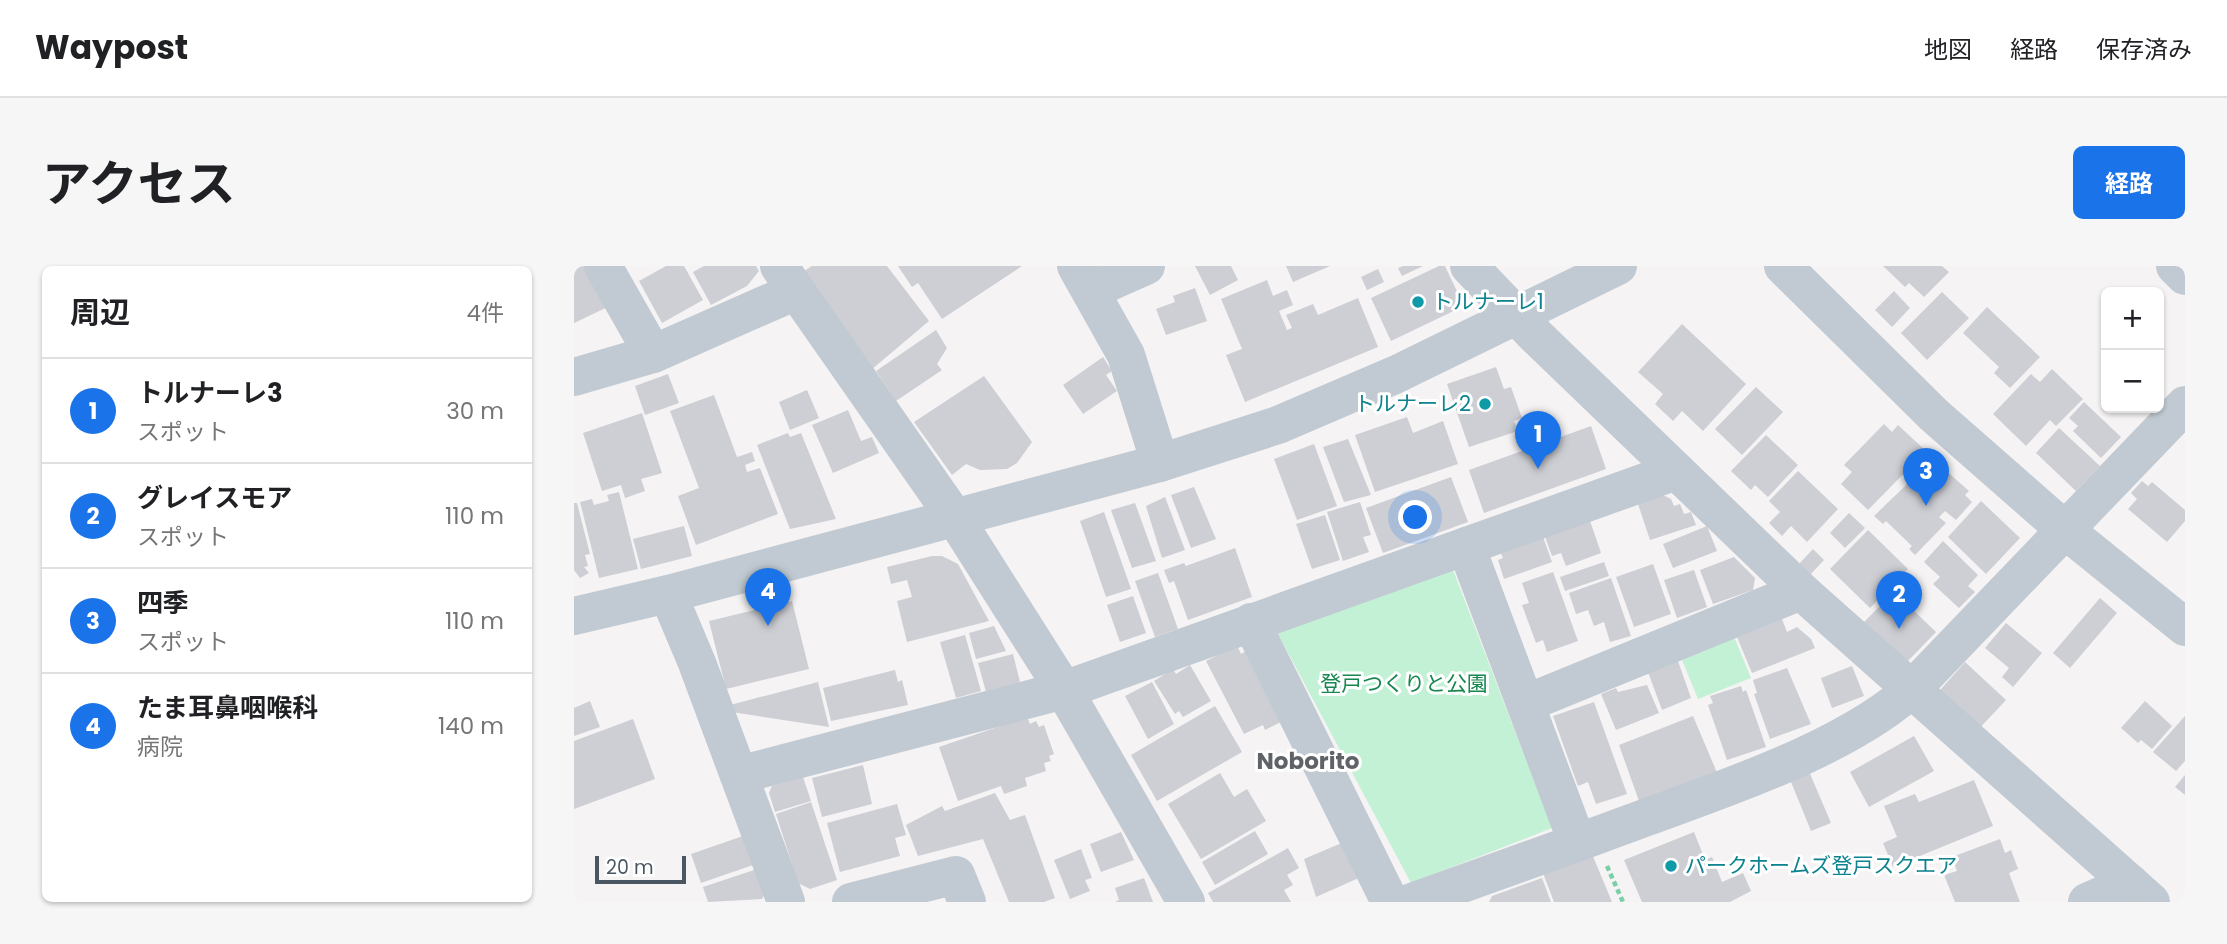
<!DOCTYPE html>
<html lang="ja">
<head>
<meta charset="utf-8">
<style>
  body { margin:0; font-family:Poppins,"Noto Sans JP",sans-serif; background:#f6f6f6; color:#202124 }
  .controls { position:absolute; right:21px; top:21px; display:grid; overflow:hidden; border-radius:10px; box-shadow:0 2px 5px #0004 }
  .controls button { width:63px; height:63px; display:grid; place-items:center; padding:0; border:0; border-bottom:2px solid #e0e0e0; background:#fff; color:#202124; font:35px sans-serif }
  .scale { position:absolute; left:21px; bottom:18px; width:91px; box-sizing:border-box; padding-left:7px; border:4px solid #4a5661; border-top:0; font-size:19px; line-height:24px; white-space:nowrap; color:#4a5661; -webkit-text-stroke:5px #fff; paint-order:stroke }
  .you { position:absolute; left:842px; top:252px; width:24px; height:24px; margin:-18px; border:5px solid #fff; border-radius:50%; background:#1a73e8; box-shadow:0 0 0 10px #1a73e833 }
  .badge { display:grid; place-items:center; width:46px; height:46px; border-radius:50%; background:#1a73e8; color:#fff; font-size:23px; font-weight:700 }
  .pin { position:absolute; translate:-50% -58px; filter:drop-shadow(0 2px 4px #0008) }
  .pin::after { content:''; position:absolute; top:37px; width:24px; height:21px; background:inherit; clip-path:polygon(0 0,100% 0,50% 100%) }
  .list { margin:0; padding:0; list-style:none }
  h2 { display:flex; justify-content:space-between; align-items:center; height:91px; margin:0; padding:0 28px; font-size:30px }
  h2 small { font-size:23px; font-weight:400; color:#757577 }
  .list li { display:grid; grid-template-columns:46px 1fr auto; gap:21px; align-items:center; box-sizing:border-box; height:105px; padding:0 28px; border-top:2px solid #e0e0e0 }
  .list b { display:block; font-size:26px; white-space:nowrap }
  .list p { margin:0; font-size:23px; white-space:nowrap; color:#757577 }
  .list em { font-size:23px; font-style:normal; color:#757577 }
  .map { position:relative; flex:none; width:1611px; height:636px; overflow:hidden; border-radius:10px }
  header { display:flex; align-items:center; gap:42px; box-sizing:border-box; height:98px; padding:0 35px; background:#fff; border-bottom:2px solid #e0e0e0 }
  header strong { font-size:33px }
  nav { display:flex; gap:38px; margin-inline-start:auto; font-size:24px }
  .intro { display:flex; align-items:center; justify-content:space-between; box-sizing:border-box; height:168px; padding:0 42px }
  h1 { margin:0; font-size:49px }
  .button { padding:18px 32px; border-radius:10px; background:#1a73e8; color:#fff; font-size:24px; font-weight:700 }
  main { display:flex; gap:42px; padding:0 42px }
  aside { flex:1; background:#fff; border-radius:10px; box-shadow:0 2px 5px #0004 }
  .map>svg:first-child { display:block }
</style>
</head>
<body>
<header>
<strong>Waypost</strong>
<nav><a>地図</a><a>経路</a><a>保存済み</a></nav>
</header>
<div class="intro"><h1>アクセス</h1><a class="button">経路</a></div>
<main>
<aside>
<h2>周辺<small>4件</small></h2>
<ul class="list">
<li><span class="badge">1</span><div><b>トルナーレ3</b><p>スポット</p></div><em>30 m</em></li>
<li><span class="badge">2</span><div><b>グレイスモア</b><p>スポット</p></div><em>110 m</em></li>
<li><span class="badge">3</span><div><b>四季</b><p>スポット</p></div><em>110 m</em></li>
<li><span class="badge">4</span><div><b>たま耳鼻咽喉科</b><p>病院</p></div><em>140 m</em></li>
</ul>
</aside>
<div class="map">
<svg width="1611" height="636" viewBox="0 0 1611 636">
  <rect width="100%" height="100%" fill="#f5f3f3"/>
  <g fill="#c3f1d5">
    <path d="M879 304 978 562 837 617 703 366Z"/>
    <path d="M1159 368 1177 412 1124 433 1106 389Z"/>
  </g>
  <g fill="#cdcfd5">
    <path d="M0 0H22L40 38 0 57Z"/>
    <path d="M92 0H110L129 34 88 57 65 15Z"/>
    <path d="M130 0H182L185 5 173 20 137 39 119 6Z"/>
    <path d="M238 0H313L355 55 297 104 230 5Z"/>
    <path d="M324 0H448L368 53 344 17 338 21Z"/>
    <path d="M621 0H657L664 14 636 29Z"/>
    <path d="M712 0H756L719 16Z"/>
    <path d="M829 0H849L828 10 824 2Z"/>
    <path d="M865 0H871L890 40 817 75 797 32Z"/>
    <path d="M1309 0H1368L1375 6 1350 31 1335 17 1331 21Z"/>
    <path d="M804 3 810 16 793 24 787 11Z"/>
    <path d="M693 14 699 30 713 24 719 39 705 45 713 64 718 62 712 49 739 38 744 49 784 32 804 81 671 136 652 89 668 83 647 33Z"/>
    <path d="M621 22 633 55 592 69 582 43 601 36 599 30Z"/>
    <path d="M1320 25 1336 42 1318 61 1301 44Z"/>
    <path d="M1368 26 1395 52 1353 94 1327 67Z"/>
    <path d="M1413 41 1466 91 1436 122 1420 107 1425 101 1389 67Z"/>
    <path d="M1108 58 1172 118 1129 165 1108 145 1099 155 1081 138 1089 128 1064 106Z"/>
    <path d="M362 64 373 82 363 98 368 104 322 135 302 105Z"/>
    <path d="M529 91 538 105 532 109 543 125 509 148 489 119Z"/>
    <path d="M922 101 930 123 937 121 948 152 940 155 944 165 895 181 873 118Z"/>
    <path d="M1478 103 1509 133 1482 160 1476 154 1452 180 1419 148 1457 108 1466 116Z"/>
    <path d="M94 108 105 137 71 149 61 120Z"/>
    <path d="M410 110 458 176 443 197 433 203 406 204 392 198 378 209 340 156Z"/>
    <path d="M1182 121 1209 146 1168 189 1141 163Z"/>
    <path d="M233 124 245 152 216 164 205 136Z"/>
    <path d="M140 129 163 191 178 186 181 195 171 199 173 206 186 202 204 248 122 279 104 230 125 222 96 145Z"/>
    <path d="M1510 136 1547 171 1527 192 1499 165 1504 160 1495 152Z"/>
    <path d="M274 144 287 175 298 171 305 187 259 207 238 159Z"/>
    <path d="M68 147 88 207 67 213 71 225 51 232 47 219 28 225 9 167Z"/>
    <path d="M833 151 839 167 869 155 884 198 801 226 781 169Z"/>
    <path d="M1310 158 1318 166 1324 159 1352 185 1294 244 1267 218 1278 206 1270 199Z"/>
    <path d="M1017 160 1032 203 910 247 895 204Z"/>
    <path d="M1485 162 1526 200 1502 225 1462 187Z"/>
    <path d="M214 167 216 171 227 167 262 253 216 263 183 179Z"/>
    <path d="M1192 169 1224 199 1194 231 1181 219 1177 224 1157 205Z"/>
    <path d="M774 173 797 229 770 236 749 181Z"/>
    <path d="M740 178 763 240 723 254 700 193Z"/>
    <path d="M1356 196 1365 205 1369 202 1395 225 1391 229 1398 236 1382 254 1371 245 1365 251 1372 257 1341 289 1335 283 1338 280 1312 255 1309 258 1300 250Z"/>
    <path d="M1224 205 1264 243 1233 276 1217 260 1208 270 1195 257 1206 246 1195 235Z"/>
    <path d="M877 211 894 256 809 287 792 242Z"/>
    <path d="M1568 215 1574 220 1578 216 1611 244V255L1593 276 1554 243 1563 233 1557 227Z"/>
    <path d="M620 221 642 273 617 282 597 229Z"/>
    <path d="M45 226 64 303 25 312 6 236 18 233 20 239 35 235 33 229Z"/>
    <path d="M1089 229 1097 233 1100 240 1106 238 1110 248 1117 246 1122 259 1076 274 1064 238Z"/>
    <path d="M591 231 611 284 588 292 572 240Z"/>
    <path d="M1407 235 1446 272 1412 308 1374 271Z"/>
    <path d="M786 236 797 269 789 271 795 286 769 295 753 246Z"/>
    <path d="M0 237H3L16 288 11 289 14 300 10 301 15 307 6 312 0 304Z"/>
    <path d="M561 237 582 295 558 302 537 244Z"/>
    <path d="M530 246 557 323 532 331 506 255Z"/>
    <path d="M1275 247 1291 262 1271 282 1256 267Z"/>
    <path d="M751 249 766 294 738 303 722 258Z"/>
    <path d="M1015 252 1027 287 992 300 987 287 978 290 970 268Z"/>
    <path d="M110 260 118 290 67 303 59 273Z"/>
    <path d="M1133 260 1143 285 1099 302 1089 278Z"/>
    <path d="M1294 264 1334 303 1296 342 1256 303Z"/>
    <path d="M968 268 978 296 930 313 924 294 929 292 925 283Z"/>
    <path d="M1369 275 1404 309 1394 320 1401 326 1385 342 1359 318 1366 311 1350 296Z"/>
    <path d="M661 282 678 331 614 354 600 315 595 317 590 304 610 297 612 300Z"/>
    <path d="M1239 283 1250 294 1235 310 1224 299Z"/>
    <path d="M358 290H368L384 298 415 355 333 376 323 335 338 331 333 314 317 318 313 301Z"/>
    <path d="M1160 291 1181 312 1179 324 1139 338 1126 304Z"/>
    <path d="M1030 296 1035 310 991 325 986 311Z"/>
    <path d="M1079 298 1097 348 1060 361 1042 311Z"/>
    <path d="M1120 304 1133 341 1103 352 1090 314Z"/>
    <path d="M979 306 1004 375 973 386 969 374 962 377 948 339 955 337 948 317Z"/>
    <path d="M584 307 604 363 581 371 561 315Z"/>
    <path d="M1037 312 1057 370 1036 376 1030 356 1020 360 1014 344 1002 348 995 327Z"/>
    <path d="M1320 326 1362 366 1333 396 1287 359Z"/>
    <path d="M559 330 572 367 546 376 533 339Z"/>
    <path d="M1526 332 1543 347 1496 402 1479 387Z"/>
    <path d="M218 335 235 403 152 423 135 355Z"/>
    <path d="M1208 353 1213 366 1223 361 1237 373 1241 382 1178 407 1163 371Z"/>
    <path d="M1432 357 1468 387 1439 421 1428 411 1435 402 1411 382Z"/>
    <path d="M420 360 432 385 402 393 395 367Z"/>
    <path d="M391 369 407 425 382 432 366 376Z"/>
    <path d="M663 379 667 388 674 384 711 454 691 464 689 459 670 468 632 395Z"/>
    <path d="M439 388 446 416 412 426 404 397Z"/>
    <path d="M1104 395 1117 432 1088 444 1074 406Z"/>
    <path d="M1391 396 1432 434 1401 467 1367 435V423Z"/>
    <path d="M616 399 637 435 609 451 605 445 601 448 580 415 599 403 602 408Z"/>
    <path d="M1278 400 1290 430 1258 442 1247 412Z"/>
    <path d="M1213 402 1237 458 1196 473 1180 428 1183 427 1179 414Z"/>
    <path d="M321 404 324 416 328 414 334 439 257 455 249 422Z"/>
    <path d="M244 416 255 461 158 446 156 439Z"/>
    <path d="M578 416 600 458 574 473 551 430Z"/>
    <path d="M1073 419 1085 447 1042 464 1027 428 1042 422 1044 426Z"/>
    <path d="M1167 420 1169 426 1172 424 1192 481 1153 494 1134 439 1139 437 1136 430Z"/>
    <path d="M16 435 26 461 0 470V442Z"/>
    <path d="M1571 435 1598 460 1578 483 1567 474 1564 477 1547 462Z"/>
    <path d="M1020 436 1053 528 1022 538 1014 516 1004 520 979 450Z"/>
    <path d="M641 440 668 486 583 535 557 489Z"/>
    <path d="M1119 450 1144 509 1065 535 1045 479Z"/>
    <path d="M1611 450V495L1602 505 1579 486Z"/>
    <path d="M453 451 456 458 462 455 465 461 470 459 480 488 475 490 477 495 470 497 472 505 451 512 453 520 430 528 427 520 384 535 365 481Z"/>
    <path d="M59 453 81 513 0 543V475Z"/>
    <path d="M1340 470 1360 505 1295 541 1276 506Z"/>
    <path d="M289 499 298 538 248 551 238 512Z"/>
    <path d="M1234 503 1257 557 1237 565 1215 511Z"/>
    <path d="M646 507 660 531 673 523 692 555 627 593 594 538Z"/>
    <path d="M1611 509V529L1601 521Z"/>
    <path d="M229 511 237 535 201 546 195 527 198 520Z"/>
    <path d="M1400 514 1419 560 1319 601 1309 577 1323 571 1310 540 1341 528 1345 536Z"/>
    <path d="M421 527 436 554 451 549 481 632 470 636H435L409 573 344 590 332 559 368 540 371 545Z"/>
    <path d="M237 536 263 614 236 623 224 617 202 548Z"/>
    <path d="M323 538 332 569 321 572 326 590 266 606 253 557Z"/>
    <path d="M681 565 694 588 641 619 628 596Z"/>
    <path d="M547 566 560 594 527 606 516 578Z"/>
    <path d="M1120 566 1131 594 1138 591 1148 616 1169 607 1177 625 1156 636H1068L1050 594Z"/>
    <path d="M169 570 179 599 127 617 117 588Z"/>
    <path d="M1426 573 1431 587 1437 584 1444 603 1435 607 1446 636H1381L1370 609 1383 605 1378 591Z"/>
    <path d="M770 576 787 611 742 631 730 593Z"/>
    <path d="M714 582 725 602 713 609 719 619 710 624 717 636H639L634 627Z"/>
    <path d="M507 583 518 612 511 614 516 625 496 633 480 594Z"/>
    <path d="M1018 588 1038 636H980L969 607Z"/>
    <path d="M183 603 191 627 188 633 134 636 129 621Z"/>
    <path d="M570 612 579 636H541L545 634 541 622Z"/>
    <path d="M968 612 977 636H915L918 630Z"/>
  </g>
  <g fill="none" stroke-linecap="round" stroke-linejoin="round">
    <path stroke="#7ad0a6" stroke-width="4.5" stroke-dasharray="5 3.5" stroke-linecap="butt" d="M1033 600 1049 636"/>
    <g stroke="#c1cad2" stroke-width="38">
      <path d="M29 0 79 88"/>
      <path d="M205 0 381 252 490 424 612 636"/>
      <path d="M502 0 552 89 586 197"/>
      <path d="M895 0 962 70 1227 325 1577 636"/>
      <path d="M1209 0 1360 149 1491 264 1611 361"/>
      <path d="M1601 0 1611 10"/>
      <path d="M518 24 572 0"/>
      <path d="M0 111 79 88 222 25"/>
      <path d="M892 280 1003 576"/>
      <path d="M94 328 123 397 212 636"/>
      <path d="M0 350 94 328 586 197 704 159 823 108 1044 0"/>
      <path d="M677 356 816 636"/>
      <path d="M953 437 1227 325"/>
      <path d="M165 509 490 424 1102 205"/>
      <path d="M277 636 382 609 393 636"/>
      <path d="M838 636C917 608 995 580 1073 551 1155 521 1281 479 1343 418L1611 139"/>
      <path d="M1513 636 1556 617"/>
    </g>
  </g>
  <g fill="#0f9aa8" stroke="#fff" stroke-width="2.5">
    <circle cx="844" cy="36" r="7"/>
    <circle cx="911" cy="138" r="7"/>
    <circle cx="1097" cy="600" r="7"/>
  </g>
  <g text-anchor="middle" stroke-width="6" stroke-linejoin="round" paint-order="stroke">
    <g font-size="21" fill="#0d838f" stroke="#fff" text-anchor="start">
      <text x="858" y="43">トルナーレ1</text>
      <text x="897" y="145" text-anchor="end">トルナーレ2</text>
      <text x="1111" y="607">パークホームズ登戸スクエア</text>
    </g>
    <g font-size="21" fill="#17864f" stroke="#fff">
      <text x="830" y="425">登戸つくりと公園</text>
    </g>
    <g font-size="23" font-weight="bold" fill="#5f6368" stroke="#fff">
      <text x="734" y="503">Noborito</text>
    </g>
  </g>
</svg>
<div class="controls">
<button>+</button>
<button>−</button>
</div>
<div class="scale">20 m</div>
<div class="you"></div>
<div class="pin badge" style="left:964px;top:203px">1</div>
<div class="pin badge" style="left:1325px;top:363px">2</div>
<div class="pin badge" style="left:1352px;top:240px">3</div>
<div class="pin badge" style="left:194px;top:360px">4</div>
</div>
</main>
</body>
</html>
